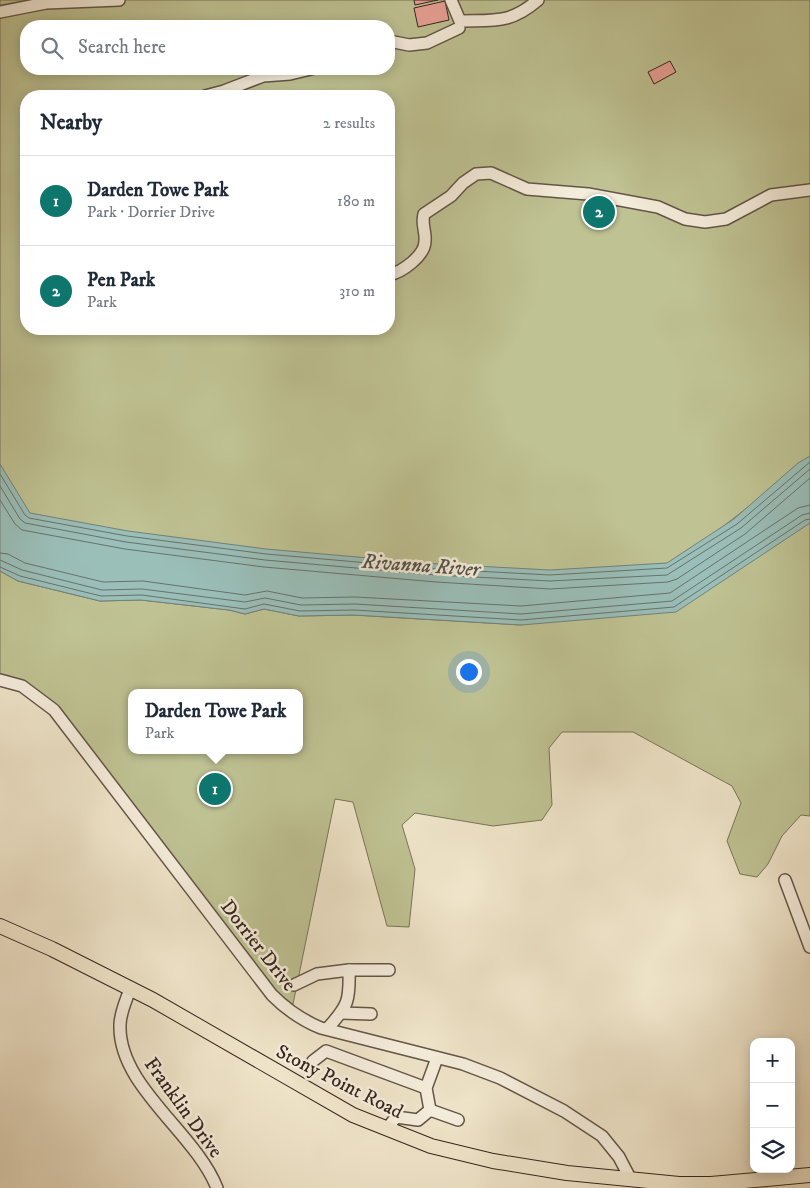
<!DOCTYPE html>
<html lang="en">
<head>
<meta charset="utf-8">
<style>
  body { margin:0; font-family:"IM FELL DW Pica",serif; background:#f2f2f3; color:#1f2937 }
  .controls { position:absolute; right:15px; bottom:15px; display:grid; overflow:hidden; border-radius:10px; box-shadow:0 2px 12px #0003 }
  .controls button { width:45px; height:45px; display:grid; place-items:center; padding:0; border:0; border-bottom:1px solid #e0e1e3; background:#fff; color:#1f2937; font:25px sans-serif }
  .you { position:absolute; left:468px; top:671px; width:18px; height:18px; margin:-12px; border:4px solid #fff; border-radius:50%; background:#1a73e8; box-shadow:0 0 0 8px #1a73e833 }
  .badge { display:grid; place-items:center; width:32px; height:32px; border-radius:50%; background:#0f766e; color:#fff; font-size:16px; font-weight:700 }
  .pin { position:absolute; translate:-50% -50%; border:2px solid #fff; box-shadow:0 1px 5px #0006 }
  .popup { position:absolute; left:128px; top:689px; width:175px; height:65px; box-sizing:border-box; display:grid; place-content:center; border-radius:10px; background:#fff; filter:drop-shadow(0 1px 4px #0005); font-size:16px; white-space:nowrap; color:#747a83 }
  .popup b { font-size:19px; color:#1f2937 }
  .popup::after { content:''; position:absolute; left:50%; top:100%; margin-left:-10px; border:10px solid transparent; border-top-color:#fff }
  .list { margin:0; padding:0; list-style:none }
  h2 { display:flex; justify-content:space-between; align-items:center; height:65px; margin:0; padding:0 20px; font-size:21px }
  h2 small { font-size:16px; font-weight:400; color:#747a83 }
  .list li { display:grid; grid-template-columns:32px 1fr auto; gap:15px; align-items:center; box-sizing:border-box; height:90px; padding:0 20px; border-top:1px solid #e0e1e3 }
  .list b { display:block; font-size:19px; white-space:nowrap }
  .list p { margin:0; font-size:16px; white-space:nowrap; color:#747a83 }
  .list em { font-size:16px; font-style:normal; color:#747a83 }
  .icon { flex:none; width:28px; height:28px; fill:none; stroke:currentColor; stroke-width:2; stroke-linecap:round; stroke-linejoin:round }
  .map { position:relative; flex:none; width:810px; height:1188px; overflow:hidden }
  .search { position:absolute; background:#fff; box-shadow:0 2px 12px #0003; left:20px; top:20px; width:375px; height:55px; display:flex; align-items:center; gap:12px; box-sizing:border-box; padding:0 18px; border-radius:20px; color:#747a83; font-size:19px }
  .panel { position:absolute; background:#fff; box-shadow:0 2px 12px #0003; left:20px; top:90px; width:375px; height:245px; border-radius:20px }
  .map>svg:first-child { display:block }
</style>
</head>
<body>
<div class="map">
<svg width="810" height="1188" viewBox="0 0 810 1188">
  <rect width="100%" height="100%" fill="#efe4c9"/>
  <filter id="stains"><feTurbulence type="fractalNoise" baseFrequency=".004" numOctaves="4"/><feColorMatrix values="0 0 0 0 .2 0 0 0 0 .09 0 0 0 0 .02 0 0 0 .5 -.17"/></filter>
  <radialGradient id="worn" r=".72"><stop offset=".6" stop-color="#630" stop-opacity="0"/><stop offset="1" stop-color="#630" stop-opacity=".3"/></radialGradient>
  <g fill="#bfc293" stroke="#7a7458" fill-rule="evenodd">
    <path d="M0 0H810V459L676 563 567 571H445L69 541 0 509ZM26 26H389V69H26ZM26 96H389V329H26Z"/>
    <path d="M810 523V816L801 815 782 836 768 864 757 877 740 874 727 841 741 803 732 786 633 732H562L549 748 552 805 542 820 493 826 415 813 402 825 415 869 409 927 387 926 353 802 335 799 293 1004 270 996 70 730 26 690 0 683V571L18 581 100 601 141 600 229 610 245 614 264 609 299 616 354 615 521 625ZM131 693H299V750H131Z"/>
  </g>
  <path fill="#9abeb8" stroke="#72817a" d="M810 456V523L676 612 521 625 354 615 299 616 264 609 245 614 229 610 141 600 100 601 18 581 0 571V464L30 513 128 531 266 549 437 564 550 570 667 563 734 519 798 463Z"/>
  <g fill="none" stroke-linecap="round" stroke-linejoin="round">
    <g stroke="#68726a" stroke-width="1">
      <path d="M0 474 25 515 29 518 127 536 266 554 437 569 550 575 667 568 737 524 810 462"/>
      <path d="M0 486 20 519 25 523 126 542 265 560 436 575 550 581 667 575 741 528 810 469"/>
      <path d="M0 500 15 524 22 530 125 549 264 567 436 582 550 589 668 582 677 579 745 534 810 478"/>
      <path d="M0 553 8 554 25 563 103 582 143 581 245 595 267 591 302 598 355 597 521 606 670 593 798 508 810 505"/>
      <path d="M0 560 22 570 102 590 142 589 245 602 265 598 301 605 355 604 521 614 672 601 802 515 810 513"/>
      <path d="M0 567 20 576 101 596 142 595 245 609 264 604 300 611 354 610 521 620 674 607 805 520 810 519"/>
    </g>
  </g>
  <g fill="#e7a095" stroke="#36251d">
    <path d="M414 0H438L415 5Z"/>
    <path d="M445 1 449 20 418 27 414 8Z"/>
    <path d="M670 61 676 72 654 84 648 72Z"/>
  </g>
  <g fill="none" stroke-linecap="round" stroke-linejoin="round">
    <g stroke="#645548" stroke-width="14">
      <g id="minor">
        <path d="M451 0 460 21C495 20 510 24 538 0"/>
        <path d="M0 12 46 3 119 0"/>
        <path d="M389 41 409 45 427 43 459 28"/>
        <path d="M205 96 224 91 263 76 290 74 311 69"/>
        <path d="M389 275C402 272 425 256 425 241 426 231 421 224 424 214L451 196 463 183 476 174 491 173 527 189 588 194 658 207 685 219 705 222 726 219 771 195 810 190"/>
        <path d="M0 680 22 686 54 710 272 995C287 1010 301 1020 321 1028L463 1064 500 1078 564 1111 602 1136 619 1157 631 1180"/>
        <path d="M785 880 810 947"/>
        <path d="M349 970H389"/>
        <path d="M294 985 317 974 349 970C350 1001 348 1006 327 1029"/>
        <path d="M130 989C126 1001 120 1013 120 1025 118 1086 195 1132 217 1188"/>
        <path d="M341 1013 371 1014"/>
        <path d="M313 1061 326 1051 426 1088"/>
        <path d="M430 1110 426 1088 437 1058"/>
        <path d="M387 1129 396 1117 418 1120 430 1110 458 1120"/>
      </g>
    </g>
    <g stroke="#36251d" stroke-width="16">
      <path id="major" d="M0 926 52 949 153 1000 353 1115 431 1146 493 1161 567 1173 679 1184H711L810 1175"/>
    </g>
    <use href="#minor" stroke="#f5eddc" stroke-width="11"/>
    <use href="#major" stroke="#efe4c9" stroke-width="14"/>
  </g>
  <g text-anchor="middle" stroke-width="5" stroke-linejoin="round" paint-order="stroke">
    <g font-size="20" fill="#36251d" stroke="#f5eddc">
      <text transform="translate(259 945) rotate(52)" y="7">Dorrier Drive</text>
      <text transform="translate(340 1081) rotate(27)" y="7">Stony Point Road</text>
      <text transform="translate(184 1107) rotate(54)" y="7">Franklin Drive</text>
    </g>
    <g font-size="21" font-style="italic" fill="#54534c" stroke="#f5eddc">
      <text transform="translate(421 565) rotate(4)" y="7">Rivanna River</text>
    </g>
  </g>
  <rect width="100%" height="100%" filter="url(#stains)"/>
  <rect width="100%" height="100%" fill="url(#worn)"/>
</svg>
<div class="controls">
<button>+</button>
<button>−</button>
<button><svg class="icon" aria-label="layers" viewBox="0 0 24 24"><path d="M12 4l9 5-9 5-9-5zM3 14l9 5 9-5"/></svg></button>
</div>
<div class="you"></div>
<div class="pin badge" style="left:215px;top:789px">1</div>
<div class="popup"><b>Darden Towe Park</b>Park</div>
<div class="pin badge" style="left:599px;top:212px">2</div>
<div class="search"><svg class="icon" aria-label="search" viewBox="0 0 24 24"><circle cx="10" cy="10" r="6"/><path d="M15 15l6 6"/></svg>Search here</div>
<section class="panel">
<h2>Nearby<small>2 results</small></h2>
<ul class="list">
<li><span class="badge">1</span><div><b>Darden Towe Park</b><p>Park · Dorrier Drive</p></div><em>180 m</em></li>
<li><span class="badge">2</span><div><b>Pen Park</b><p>Park</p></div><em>310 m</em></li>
</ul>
</section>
</div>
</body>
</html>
